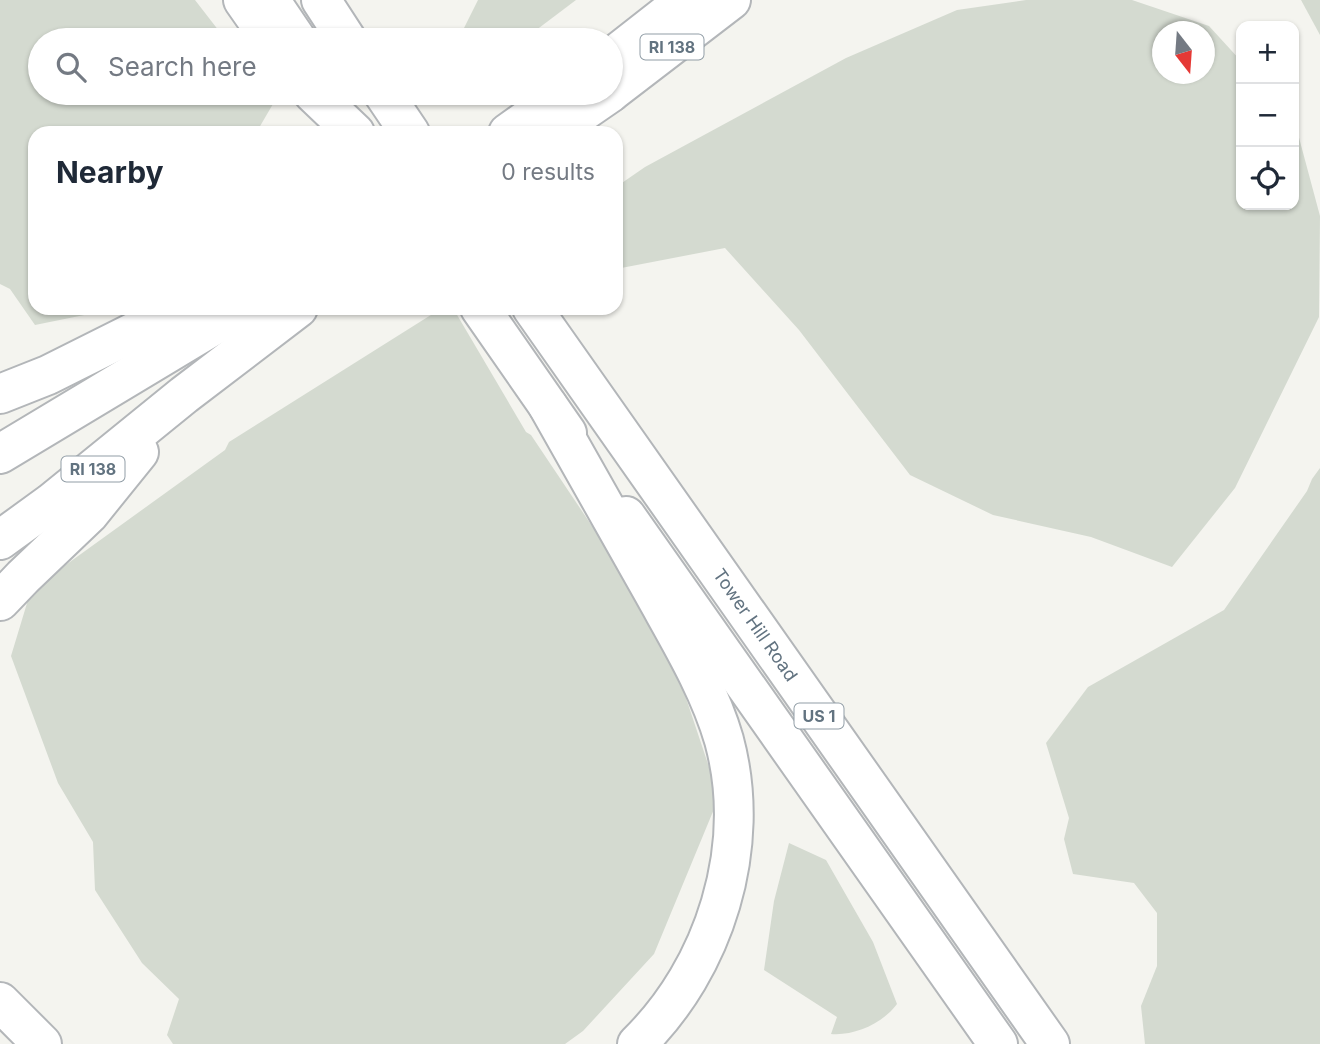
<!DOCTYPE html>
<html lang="en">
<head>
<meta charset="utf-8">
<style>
  body { margin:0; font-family:Inter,sans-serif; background:#f2f2f3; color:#1f2937 }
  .controls { position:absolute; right:21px; top:21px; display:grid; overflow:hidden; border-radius:14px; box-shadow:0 2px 5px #0004 }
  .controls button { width:63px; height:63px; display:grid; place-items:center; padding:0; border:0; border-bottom:2px solid #e0e1e3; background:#fff; color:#1f2937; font:35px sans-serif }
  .compass { position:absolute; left:1152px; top:21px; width:63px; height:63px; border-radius:50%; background:#fff; box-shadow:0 2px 5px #0004; rotate:163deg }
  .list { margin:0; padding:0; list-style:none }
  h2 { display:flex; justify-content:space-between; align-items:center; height:91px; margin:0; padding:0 28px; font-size:30px }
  h2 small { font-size:23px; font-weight:400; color:#747a83 }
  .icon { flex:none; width:38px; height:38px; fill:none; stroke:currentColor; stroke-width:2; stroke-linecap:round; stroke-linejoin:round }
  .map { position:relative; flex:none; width:1320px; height:1044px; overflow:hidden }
  .search { position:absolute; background:#fff; box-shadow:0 2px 5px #0004; left:28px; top:28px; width:595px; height:77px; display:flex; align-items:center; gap:18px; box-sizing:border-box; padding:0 24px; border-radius:38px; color:#747a83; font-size:26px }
  .panel { position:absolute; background:#fff; box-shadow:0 2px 5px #0004; left:28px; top:126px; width:595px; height:189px; border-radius:21px }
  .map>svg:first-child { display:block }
</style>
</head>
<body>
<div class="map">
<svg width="1320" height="1044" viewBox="0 0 1320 1044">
  <rect width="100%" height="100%" fill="#f4f4ef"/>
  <g fill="#d4dad0" fill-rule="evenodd">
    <path d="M0 0H195L226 40H40V93H267L273 104 256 133H35V308H112L109 310 35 325 10 289 0 284Z"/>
    <path d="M478 0H576L523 40H465L461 34Z"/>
    <path d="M1026 0H1132L1209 26 1241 61V205H1294V119L1320 216 1319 317 1235 488 1172 567 1091 537 993 515 910 475 799 330 725 248 616 269V187L645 167 846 58 957 10ZM1162 32H1204V74H1162Z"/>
    <path d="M1301 0H1320V35Z"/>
    <path d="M442 308H453L526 432 531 435 665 635 719 797 654 954 583 1031 565 1044H173L167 1035 179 999 142 963 95 890 93 842 58 783 11 656 31 590 225 450 229 442Z"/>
    <path d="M1320 468V1044H1145L1141 1006 1157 966V913L1134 883 1073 874 1064 839 1069 818 1046 743 1088 687 1224 610 1307 491 1312 479Z"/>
    <path d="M789 843 826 860 873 942 897 1004C883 1023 855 1036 831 1034L837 1017 764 970 774 901Z"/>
  </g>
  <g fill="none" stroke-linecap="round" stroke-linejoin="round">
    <g stroke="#b3b6b9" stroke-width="42">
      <g id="trunk">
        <path d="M270 0 297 40"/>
        <path d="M321 0 347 40"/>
        <path d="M383 93 410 133"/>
        <path d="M480 308 567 433"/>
        <path d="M532 308 1050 1044"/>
        <path d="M626 516 998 1044"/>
      </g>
    </g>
    <g stroke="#b3b6b9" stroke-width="42">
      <g id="motorway">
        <path d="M243 0 271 40"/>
        <path d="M611 58 685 0"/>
        <path d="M611 92 731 0"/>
        <path d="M313 93 355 133"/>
        <path d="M508 133 564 93"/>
        <path d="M552 133 610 93"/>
        <path d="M0 394 48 375 136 331 200 308"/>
        <path d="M548 406C583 468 618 530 653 592 679 639 709 688 724 740 753 847 715 968 637 1044"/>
        <path d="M0 454 243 308"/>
        <path d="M0 540 51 503 184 395 298 308"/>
        <path d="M0 601 23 577 89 514 139 452"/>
        <path d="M0 1002 42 1044"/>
      </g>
    </g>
    <use href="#trunk" stroke="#fff" stroke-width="38"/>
    <use href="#motorway" stroke="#fff" stroke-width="38"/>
  </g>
  <g text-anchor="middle" stroke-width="7" stroke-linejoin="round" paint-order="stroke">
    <g fill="#fff" stroke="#919da6" stroke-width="2">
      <rect x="640.5" y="34.5" width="63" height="25" rx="5"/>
      <rect x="61.5" y="456.5" width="63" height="25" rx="5"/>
      <rect x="794.5" y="703.5" width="49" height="25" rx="5"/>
    </g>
    <g font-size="16" font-weight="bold" fill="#627380">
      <text x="672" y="53">RI 138</text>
      <text x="93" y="475">RI 138</text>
      <text x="819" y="722">US 1</text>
    </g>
    <g font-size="18" fill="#627380" stroke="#fff">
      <text transform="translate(755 625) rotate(55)" y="6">Tower Hill Road</text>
    </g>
  </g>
</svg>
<div class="controls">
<button>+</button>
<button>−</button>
<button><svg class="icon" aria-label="locate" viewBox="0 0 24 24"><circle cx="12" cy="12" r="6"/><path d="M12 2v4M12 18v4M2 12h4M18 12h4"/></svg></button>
</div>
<svg class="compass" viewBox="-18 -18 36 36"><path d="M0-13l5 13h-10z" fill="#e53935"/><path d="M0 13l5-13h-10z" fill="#747a83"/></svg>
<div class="search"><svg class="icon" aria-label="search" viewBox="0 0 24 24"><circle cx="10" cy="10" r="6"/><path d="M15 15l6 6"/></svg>Search here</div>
<section class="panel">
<h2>Nearby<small>0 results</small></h2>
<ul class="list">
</ul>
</section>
</div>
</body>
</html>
